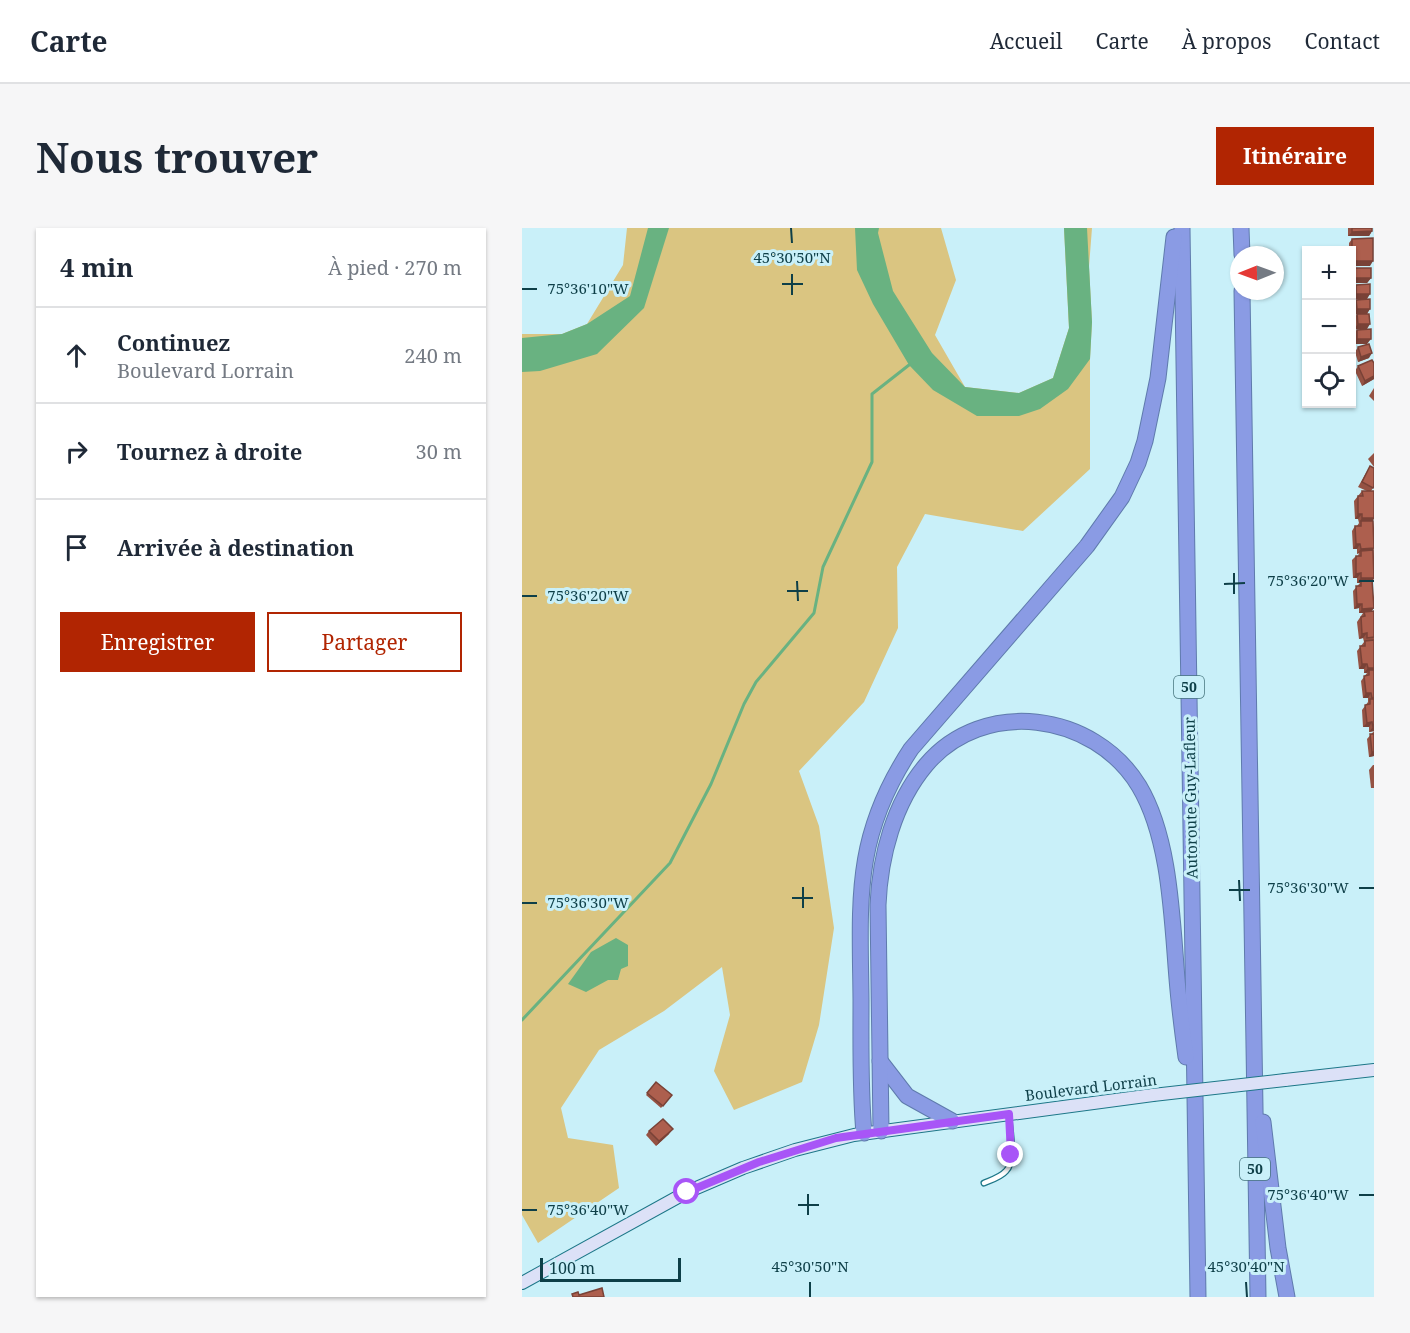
<!DOCTYPE html>
<html lang="fr">
<head>
<meta charset="utf-8">
<style>
  body { margin:0; font-family:"Noto Serif",serif; background:#f6f6f7; color:#1f2937 }
  .controls { position:absolute; right:18px; top:18px; display:grid; overflow:hidden; border-radius:0px; box-shadow:0 2px 4px #0004 }
  .controls button { width:54px; height:54px; display:grid; place-items:center; padding:0; border:0; border-bottom:2px solid #e0e1e3; background:#fff; color:#1f2937; font:30px sans-serif }
  .compass { position:absolute; left:708px; top:18px; width:54px; height:54px; border-radius:50%; background:#fff; box-shadow:0 2px 4px #0004; rotate:269deg }
  .scale { position:absolute; left:18px; bottom:15px; width:141px; box-sizing:border-box; padding-left:6px; border:3px solid #0e3f48; border-top:0; font-size:16px; line-height:21px; white-space:nowrap; color:#0e3f48; -webkit-text-stroke:4px #c9f0f9; paint-order:stroke }
  .stop { position:absolute; width:18px; height:18px; margin:-14px; border:4px solid #a855f7; border-radius:50%; background:#fff }
  .stop.end { background:#a855f7; border-color:#fff; box-shadow:0 2px 6px #0008 }
  .list { margin:0; padding:0; list-style:none }
  h2 { display:flex; justify-content:space-between; align-items:center; height:78px; margin:0; padding:0 24px; font-size:26px }
  h2 small { font-size:20px; font-weight:400; color:#747a83 }
  .list li { display:grid; grid-template-columns:39px 1fr auto; gap:18px; align-items:center; box-sizing:border-box; height:96px; padding:0 24px; border-top:2px solid #e0e1e3 }
  .list b { display:block; font-size:22px; white-space:nowrap }
  .list p { margin:0; font-size:20px; white-space:nowrap; color:#747a83 }
  .list em { font-size:20px; font-style:normal; color:#747a83 }
  .actions { display:flex; gap:12px; padding:18px 24px }
  .actions a { flex:1; padding:14px 0; border:2px solid #b12502; border-radius:0px; text-align:center; font-size:21px; color:#b12502 }
  .actions .main { background:#b12502; color:#fff }
  .icon { flex:none; width:33px; height:33px; fill:none; stroke:currentColor; stroke-width:2; stroke-linecap:round; stroke-linejoin:round }
  .map { position:relative; flex:none; width:852px; height:1069px; overflow:hidden; border-radius:0px }
  header { display:flex; align-items:center; gap:36px; box-sizing:border-box; height:84px; padding:0 30px; background:#fff; border-bottom:2px solid #e0e1e3 }
  header strong { font-size:28px }
  nav { display:flex; gap:33px; margin-inline-start:auto; font-size:21px }
  .intro { display:flex; align-items:center; justify-content:space-between; box-sizing:border-box; height:144px; padding:0 36px }
  h1 { margin:0; font-size:42px }
  .button { padding:15px 27px; border-radius:0px; background:#b12502; color:#fff; font-size:21px; font-weight:700 }
  main { display:flex; gap:36px; padding:0 36px }
  aside { flex:1; background:#fff; border-radius:0px; box-shadow:0 2px 4px #0004 }
  .map>svg:first-child { display:block }
</style>
</head>
<body>
<header>
<strong>Carte</strong>
<nav><a>Accueil</a><a>Carte</a><a>À propos</a><a>Contact</a></nav>
</header>
<div class="intro"><h1>Nous trouver</h1><a class="button">Itinéraire</a></div>
<main>
<aside>
<h2>4 min<small>À pied · 270 m</small></h2>
<ul class="list">
<li><svg class="icon" aria-label="ahead" viewBox="0 0 24 24"><path d="M12 20V5M6 11l6-6 6 6"/></svg><div><b>Continuez</b><p>Boulevard Lorrain</p></div><em>240 m</em></li>
<li><svg class="icon" aria-label="right" viewBox="0 0 24 24"><path d="M7 20v-9h11M14 6l5 5-5 5"/></svg><div><b>Tournez à droite</b></div><em>30 m</em></li>
<li><svg class="icon" aria-label="arrive" viewBox="0 0 24 24"><path d="M6 21V4h12l-3 4 3 4H6"/></svg><div><b>Arrivée à destination</b></div></li>
</ul>
<div class="actions"><a class="main">Enregistrer</a><a>Partager</a></div>
</aside>
<div class="map">
<svg width="852" height="1069" viewBox="0 0 852 1069">
  <rect width="100%" height="100%" fill="#c9f0f9"/>
  <path fill="#dac581" d="M105 0H419L434 52 413 107 443 159 497 165 531 150 547 100 542 0H570L567 39 570 94 568 131V241L501 303 403 286 375 339 376 400 342 474 277 543 297 598 312 700 297 797 280 854 212 882 192 843 208 787 200 739 142 783 77 822 39 880 46 910 91 917 97 960 16 1015 0 987V106H40L65 96 101 37Z"/>
  <g fill="#69b281">
    <path d="M126 0H147L122 80 75 126 18 143 0 144V110L40 106 65 96 108 68Z"/>
    <path d="M333 0H357L356 5 371 63 410 125 443 159 497 165 531 150 547 100 542 0H565L570 94 568 131 546 161 518 181 497 188H455L411 162 387 137 351 76 335 42Z"/>
    <path d="M94 710 106 717V738L99 741 96 752H86L64 764 46 756 69 724Z"/>
  </g>
  <g fill="none" stroke-linecap="round" stroke-linejoin="round">
    <path stroke="#69b281" stroke-width="3" d="M0 792 148 635 189 556 222 476 234 454 292 385 301 339 350 234V166L387 137"/>
    <g stroke="#1d7788" stroke-width="7">
      <path id="service" d="M462 955C469 952 479 949 484 943 494 934 488 902 487 889"/>
    </g>
    <g stroke="#1d7788" stroke-width="14">
      <g id="secondary">
        <path d="M763 852 852 842"/>
        <path d="M0 1055 165 964 221 940 273 922 332 907 631 867"/>
      </g>
    </g>
    <g stroke="#5f7bad" stroke-width="17">
      <g id="motorway">
        <path d="M660 0 676 1069"/>
        <path d="M719 0 720 27"/>
        <path d="M720 63 736 1069"/>
        <path d="M358 833 385 868 430 893"/>
        <path d="M741 894 756 1020 765 1069"/>
        <path d="M359 903 356 677C358 628 372 575 404 537 461 469 572 484 617 558 650 613 650 699 656 762 658 784 661 807 664 829"/>
        <path d="M342 905C338 861 339 816 339 772 338 672 331 609 389 521L565 318 600 269 616 235 623 213 636 150 652 9"/>
      </g>
    </g>
    <use href="#service" stroke="#fff" stroke-width="4.5"/>
    <use href="#secondary" stroke="#dce1f7" stroke-width="12"/>
    <use href="#motorway" stroke="#8a9be4" stroke-width="15"/>
    <g stroke="#1d7788" stroke-width="14" stroke-linecap="butt">
      <path id="secondary-bridge" d="M631 867 763 852"/>
    </g>
    <use href="#secondary-bridge" stroke="#dce1f7" stroke-width="12"/>
  </g>
  <g fill="#955243">
    <path d="M826 0H850V3L847 8H826Z"/>
    <path d="M830 11 848 38H830V22H827V15Z"/>
    <path d="M832 40 849 50 845 55H830V44Z"/>
    <path d="M834 57 845 71H831V61Z"/>
    <path d="M848 71 831 86V77L834 72Z"/>
    <path d="M835 86 845 101H832V91Z"/>
    <path d="M835 102 845 116H831V107Z"/>
    <path d="M836 119 847 130 836 134 833 124Z"/>
    <path d="M852 135V151L840 158 833 143 836 138Z"/>
    <path d="M852 160V173L847 168Z"/>
    <path d="M852 225V239L846 231Z"/>
    <path d="M848 238 851 260 849 263 851 293 852 351 850 353 852 380 849 383H852V528L847 529 845 511 852 503 847 504V499H841L840 482 846 474V470H841L839 453 845 445H842V441H837L835 423 842 414 841 410 837 411 835 394 841 385H837V380L832 381 831 363 838 355H835V350H831L830 332 834 328H836L837 325 835 326V321H831L830 303 833 298H835L837 295 836 291H833L832 273 840 263H845L836 259Z"/>
    <path d="M851 537H852V560H849L847 542Z"/>
    <path d="M134 854 150 867 139 880 124 867Z"/>
    <path d="M127 903 147 906 134 918 124 907Z"/>
  </g>
  <g fill="#794237">
    <path d="M850 3 847 8H826L830 4Z"/>
    <path d="M830 33H851L848 38H830Z"/>
    <path d="M832 50H849L845 55H830Z"/>
    <path d="M834 66H848L845 71H831Z"/>
    <path d="M835 81H848L845 86H831Z"/>
    <path d="M836 96H848L845 101H832Z"/>
    <path d="M835 111H849L845 116H831Z"/>
    <path d="M850 125 847 130 836 134 839 129Z"/>
    <path d="M852 148V151L840 158 843 153Z"/>
    <path d="M836 286H840L836 291H833Z"/>
    <path d="M840 290H852V291L849 295 839 293 837 295Z"/>
    <path d="M834 316H838L835 321H831Z"/>
    <path d="M852 320 849 325 839 323 837 325 835 326 839 321Z"/>
    <path d="M839 345 835 350H831L834 346Z"/>
    <path d="M839 350H852L849 355 839 353 838 355H835Z"/>
    <path d="M835 376H840L837 380 832 381Z"/>
    <path d="M852 380 848 385 842 384 841 385H837L840 381Z"/>
    <path d="M845 405 841 410 837 411 840 406Z"/>
    <path d="M840 436H845L842 441H837Z"/>
    <path d="M846 440H852V444L847 442 845 445H842Z"/>
    <path d="M844 465H849L846 470H841Z"/>
    <path d="M850 494 847 499H841L845 495Z"/>
    <path d="M851 499H852V503L847 504Z"/>
    <path d="M850 524H852V528L847 529Z"/>
    <path d="M151 901 147 906 134 918 137 913Z"/>
  </g>
  <g fill="#ad5f4e" stroke="#794237" stroke-width="1.5">
    <path d="M830 0H850V3L830 4Z"/>
    <path d="M851 10V33H830V11Z"/>
    <rect x="832" y="40" width="17" height="10"/>
    <path d="M848 56V66H834V57Z"/>
    <path d="M848 71V81H835L834 72Z"/>
    <path d="M835 86H847L848 96H836Z"/>
    <path d="M849 101V111H835V102Z"/>
    <path d="M847 116 850 125 839 129 836 119Z"/>
    <path d="M850 132 852 135V148L843 153 836 138Z"/>
    <path d="M848 238 852 240V258L851 260 840 254Z"/>
    <path d="M840 263H852V290H840V286H836V268H841Z"/>
    <path d="M839 293H851L852 320 839 321 838 316H834L833 298H839Z"/>
    <path d="M851 322 852 350H839V345L834 346V328H839V323Z"/>
    <path d="M850 352 852 380 840 381V376H835L834 358H839V353Z"/>
    <path d="M852 383V409L845 410V405L840 406 839 389 843 388 842 384Z"/>
    <path d="M852 412V440H846L845 436H840L838 418H843V413Z"/>
    <path d="M847 442H852V470H850L849 465H844L842 448 847 447Z"/>
    <path d="M848 471H852V499H851L850 494 845 495 843 477 848 476Z"/>
    <path d="M848 506H852V524H850Z"/>
    <path d="M134 854 150 867 141 878 125 865Z"/>
    <path d="M141 891 151 901 137 913 127 903Z"/>
    <path d="M80 1060 82 1069H51L50 1066 56 1064 57 1067Z"/>
  </g>
  <g fill="none" stroke-linecap="round" stroke-linejoin="round">
    <path stroke="#a855f7" stroke-width="8" d="M165 964 237 934 314 910 487 886 489 927"/>
  </g>
  <path fill="none" stroke="#0e3f48" stroke-width="2" d="M269 0 270 15M270 46V67M260 56H281M0 61H15M712 345V366M275 353 276 373M837 353H852M702 356 723 355M265 363H286M0 368H15M717 652 718 673M281 659V680M837 660H852M707 662H728M270 670H291M0 675H15M286 966V987M837 967H852M276 977H297M0 982H15M288 1054V1069M724 1054 725 1069"/>
  <g text-anchor="middle" stroke-width="6" stroke-linejoin="round" paint-order="stroke">
    <g fill="#c9f0f9" stroke="#46747d" stroke-width="1.5">
      <rect x="652" y="448" width="30" height="22" rx="4.5"/>
      <rect x="718" y="930" width="30" height="22" rx="4.5"/>
    </g>
    <g font-size="14" font-weight="bold" fill="#0e3f48">
      <text x="667" y="464">50</text>
      <text x="733" y="946">50</text>
    </g>
    <g font-size="15" fill="#0e3f48" stroke="#c9f0f9">
      <text transform="translate(669 570) rotate(-91)" y="5">Autoroute Guy-Lafleur</text>
      <text transform="translate(569 860) rotate(-7)" y="5">Boulevard Lorrain</text>
    </g>
  </g>
  <g font-size="15" text-anchor="middle" fill="#0e3f48" stroke="#c9f0f9" stroke-width="6" stroke-linejoin="round" paint-order="stroke">
    <text x="270" y="35">45°30'50"N</text>
    <text x="66" y="66">75°36'10"W</text>
    <text x="786" y="358">75°36'20"W</text>
    <text x="66" y="373">75°36'20"W</text>
    <text x="786" y="665">75°36'30"W</text>
    <text x="66" y="680">75°36'30"W</text>
    <text x="786" y="972">75°36'40"W</text>
    <text x="66" y="987">75°36'40"W</text>
    <text x="288" y="1044">45°30'50"N</text>
    <text x="724" y="1044">45°30'40"N</text>
  </g>
</svg>
<div class="controls">
<button>+</button>
<button>−</button>
<button><svg class="icon" aria-label="locate" viewBox="0 0 24 24"><circle cx="12" cy="12" r="6"/><path d="M12 2v4M12 18v4M2 12h4M18 12h4"/></svg></button>
</div>
<svg class="compass" viewBox="-18 -18 36 36"><path d="M0-13l5 13h-10z" fill="#e53935"/><path d="M0 13l5-13h-10z" fill="#747a83"/></svg>
<div class="scale">100 m</div>
<div class="stop" style="left:165px;top:964px"></div>
<div class="stop end" style="left:489px;top:927px"></div>
</div>
</main>
</body>
</html>
